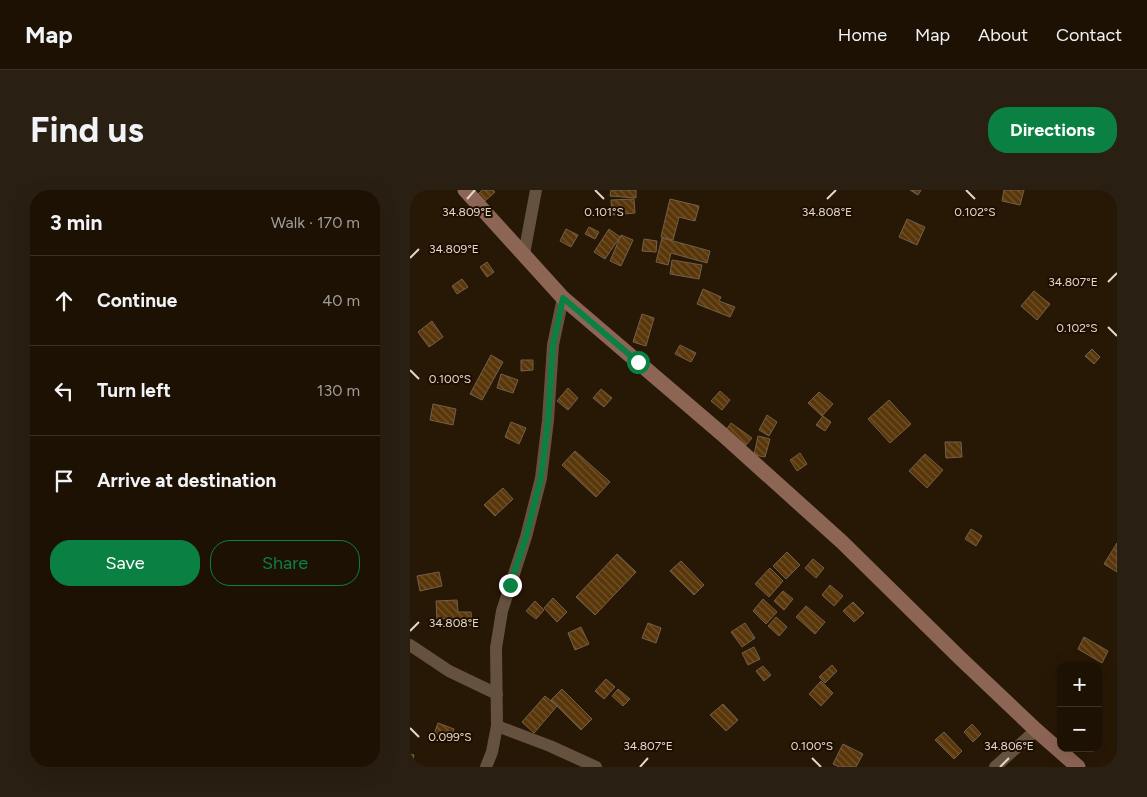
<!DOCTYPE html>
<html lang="en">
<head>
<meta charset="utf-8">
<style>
  body { margin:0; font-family:Figtree,sans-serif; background:#2a1f13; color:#f1f3f6 }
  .controls { position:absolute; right:15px; bottom:15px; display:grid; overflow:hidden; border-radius:10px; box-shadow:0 5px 20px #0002 }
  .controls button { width:45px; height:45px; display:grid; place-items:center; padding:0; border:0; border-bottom:1px solid #3b3126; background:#1d1104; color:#f1f3f6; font:25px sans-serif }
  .stop { position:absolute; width:15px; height:15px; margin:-11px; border:4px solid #0b8043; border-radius:50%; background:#fff }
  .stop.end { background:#0b8043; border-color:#fff; box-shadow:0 1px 5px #0008 }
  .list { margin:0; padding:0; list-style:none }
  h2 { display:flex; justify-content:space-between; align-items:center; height:65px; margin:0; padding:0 20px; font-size:21px }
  h2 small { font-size:16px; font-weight:400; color:#a09d9a }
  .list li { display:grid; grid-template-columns:32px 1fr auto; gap:15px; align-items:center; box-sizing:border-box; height:90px; padding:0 20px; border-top:1px solid #3b3126 }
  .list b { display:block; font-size:19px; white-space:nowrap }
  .list em { font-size:16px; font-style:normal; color:#a09d9a }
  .actions { display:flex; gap:10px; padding:15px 20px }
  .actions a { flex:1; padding:11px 0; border:1px solid #0b8043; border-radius:20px; text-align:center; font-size:18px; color:#0b8043 }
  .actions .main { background:#0b8043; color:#fff }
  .icon { flex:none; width:28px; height:28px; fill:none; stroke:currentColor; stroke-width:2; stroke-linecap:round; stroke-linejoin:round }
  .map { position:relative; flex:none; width:707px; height:577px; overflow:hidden; border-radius:20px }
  header { display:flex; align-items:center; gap:30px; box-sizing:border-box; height:70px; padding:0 25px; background:#1d1104; border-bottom:1px solid #3b3126 }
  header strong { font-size:24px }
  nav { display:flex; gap:28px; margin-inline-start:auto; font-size:18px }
  .intro { display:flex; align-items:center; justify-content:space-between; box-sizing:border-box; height:120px; padding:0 30px }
  h1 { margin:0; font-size:35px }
  .button { padding:12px 22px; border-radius:20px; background:#0b8043; color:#fff; font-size:18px; font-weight:700 }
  main { display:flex; gap:30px; padding:0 30px }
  aside { flex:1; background:#1d1104; border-radius:20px; box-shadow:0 5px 20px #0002 }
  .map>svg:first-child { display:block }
</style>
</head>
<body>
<header>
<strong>Map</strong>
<nav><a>Home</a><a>Map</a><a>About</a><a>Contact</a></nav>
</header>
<div class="intro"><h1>Find us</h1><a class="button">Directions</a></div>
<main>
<aside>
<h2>3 min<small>Walk · 170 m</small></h2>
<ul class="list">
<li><svg class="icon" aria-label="ahead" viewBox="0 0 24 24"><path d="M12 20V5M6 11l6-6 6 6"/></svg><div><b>Continue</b></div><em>40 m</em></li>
<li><svg class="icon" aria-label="left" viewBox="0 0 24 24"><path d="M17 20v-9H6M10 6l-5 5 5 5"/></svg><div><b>Turn left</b></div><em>130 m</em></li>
<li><svg class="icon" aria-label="arrive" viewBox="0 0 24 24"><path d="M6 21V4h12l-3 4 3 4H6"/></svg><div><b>Arrive at destination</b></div></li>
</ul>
<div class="actions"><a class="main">Save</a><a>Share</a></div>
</aside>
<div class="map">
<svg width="707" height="577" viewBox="0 0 707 577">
  <defs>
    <pattern id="building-back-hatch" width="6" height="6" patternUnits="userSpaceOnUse" patternTransform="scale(1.25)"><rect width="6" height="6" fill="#5a370a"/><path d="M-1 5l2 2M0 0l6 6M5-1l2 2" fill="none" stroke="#71532c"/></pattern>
  </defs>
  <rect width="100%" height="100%" fill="#271705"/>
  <g fill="url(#building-back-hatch)" stroke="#73604c">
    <path d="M72 0H83L85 2 75 11 68 4Z"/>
    <path d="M201 0H226V8L200 6Z"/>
    <path d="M500 0H511L508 5Z"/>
    <path d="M594 0H614L610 15 592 11Z"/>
    <path d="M224 9 225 23 202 25 201 10Z"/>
    <path d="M260 9 289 16 285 31 269 27 263 50 251 47Z"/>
    <path d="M497 29 515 37 507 55 489 47Z"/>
    <path d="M179 37 189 42 185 49 175 44Z"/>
    <path d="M156 39 168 45 161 57 150 51Z"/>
    <path d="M199 39 210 47 195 69 184 62Z"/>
    <path d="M211 45 223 50 211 76 200 71Z"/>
    <path d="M252 48 300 61 297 73 261 63 258 75 246 72Z"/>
    <path d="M234 49 247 51 246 62 232 61Z"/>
    <path d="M262 70 292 75 289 89 260 84Z"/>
    <path d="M77 72 84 82 77 87 70 77Z"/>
    <path d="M52 89 58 97 47 104 42 96Z"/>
    <path d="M293 99 311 107 309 111 325 117 320 127 287 114Z"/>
    <path d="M624 101 640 114 627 130 611 116Z"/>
    <path d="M232 124 244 128 236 156 223 152Z"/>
    <path d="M22 131 33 147 19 157 8 142Z"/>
    <path d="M270 155 286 163 281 172 265 164Z"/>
    <path d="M682 159 690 167 684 174 675 166Z"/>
    <path d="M81 165 93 172 72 210 60 204Z"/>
    <path d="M111 170H123V180L111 181Z"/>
    <path d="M91 184 108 190 103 203 87 198Z"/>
    <path d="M158 198 168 208 158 220 147 211Z"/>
    <path d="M191 199 202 208 194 217 183 208Z"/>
    <path d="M310 201 320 210 312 220 301 211Z"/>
    <path d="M409 202 423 214 412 226 398 213Z"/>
    <path d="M479 210 501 234 480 253 458 229Z"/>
    <path d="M23 214 46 219 43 235 20 230Z"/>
    <path d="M357 225 367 232 359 246 349 240Z"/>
    <path d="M413 226 421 232 415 241 406 235Z"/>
    <path d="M101 232 116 238 109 254 95 247Z"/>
    <path d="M321 233 342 248 336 255 316 240Z"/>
    <path d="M348 246 360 249 355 267 344 265Z"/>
    <path d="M535 252H551L552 267 536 268Z"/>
    <path d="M165 261 200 292 186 307 152 275Z"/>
    <path d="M390 263 397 274 387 281 380 270Z"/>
    <path d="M515 264 533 280 517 298 499 281Z"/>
    <path d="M93 298 103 309 85 326 74 315Z"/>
    <path d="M561 339 572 346 566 356 555 349Z"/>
    <path d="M707 353V382L694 374Z"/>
    <path d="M377 362 390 375 376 389 363 376Z"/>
    <path d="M207 364 226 382 185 425 166 407Z"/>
    <path d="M403 369 414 378 406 388 395 378Z"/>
    <path d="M271 371 294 395 284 405 260 381Z"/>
    <path d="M360 378 373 391 359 407 345 394Z"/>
    <path d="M29 382 32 396 10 401 7 386Z"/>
    <path d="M420 395 433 406 424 416 412 405Z"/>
    <path d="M373 401 383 409 374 420 364 411Z"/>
    <path d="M143 408 157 422 147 432 134 418Z"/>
    <path d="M353 409 367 422 356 434 343 421Z"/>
    <path d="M47 410 48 422H61L62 435 48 436 47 428 27 429 26 411Z"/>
    <path d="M125 411 134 420 126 429 116 421Z"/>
    <path d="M443 412 454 423 444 432 433 421Z"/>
    <path d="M396 416 415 432 405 444 386 427Z"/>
    <path d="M366 427 377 437 369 446 358 436Z"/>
    <path d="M238 433 251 438 246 453 232 448Z"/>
    <path d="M335 433 345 448 332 457 321 442Z"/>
    <path d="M171 437 179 454 165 460 158 443Z"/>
    <path d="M674 447 698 461 692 473 668 459Z"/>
    <path d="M344 457 350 469 338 475 332 463Z"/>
    <path d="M422 475 427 481 415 493 409 487Z"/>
    <path d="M353 476 361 485 354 491 346 481Z"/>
    <path d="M196 489 205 497 194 509 185 501Z"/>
    <path d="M411 491 423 503 411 516 399 504Z"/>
    <path d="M152 499 182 529 171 540 141 510Z"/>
    <path d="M208 499 220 509 213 516 202 506Z"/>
    <path d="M135 506 147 516 124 543 112 532Z"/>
    <path d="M313 514 328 530 316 541 300 525Z"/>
    <path d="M28 533 44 539 40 552 23 547Z"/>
    <path d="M562 534 571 544 563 552 554 542Z"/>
    <path d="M534 542 552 561 544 569 525 550Z"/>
    <path d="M433 554 453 564 446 577H429L423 574Z"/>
    <path d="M0 564 4 565 1 577H0Z"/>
  </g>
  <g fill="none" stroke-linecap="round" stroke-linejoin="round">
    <g stroke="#65523e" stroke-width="12">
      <path d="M114 64 126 0"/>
      <path d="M0 455 39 481 87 504"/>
      <path d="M87 536 140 556 186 577"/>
      <path d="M76 577 82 562 87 536 86 458 92 421 116 347 131 288 138 230 143 155 153 108"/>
      <path d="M585 577 626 540"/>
    </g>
    <path stroke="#8d6555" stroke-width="15" d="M55 0 153 108 312 244 432 352 550 468 626 540 668 577"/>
  </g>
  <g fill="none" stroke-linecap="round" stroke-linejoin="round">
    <path stroke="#0b8043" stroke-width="6" d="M100 395 116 347 131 288 138 230 143 155 153 108 228 172"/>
  </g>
  <path fill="none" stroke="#e2d7cc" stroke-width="2" d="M185 0 194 9M556 0 565 9M57 9 65 0M417 9 426 0M0 68 9 59M698 92 707 83M698 137 707 146M0 180 9 189M0 441 9 432M0 538 9 547M402 568 411 577M230 577 238 568M590 577 599 568"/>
  <g font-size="12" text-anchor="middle" fill="#e2d7cc" stroke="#1d0e00" stroke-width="4" stroke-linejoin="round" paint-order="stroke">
    <text x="194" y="26">0.101°S</text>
    <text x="565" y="26">0.102°S</text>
    <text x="57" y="26">34.809°E</text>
    <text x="417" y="26">34.808°E</text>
    <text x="44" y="63">34.809°E</text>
    <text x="663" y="96">34.807°E</text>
    <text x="667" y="142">0.102°S</text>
    <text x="40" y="193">0.100°S</text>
    <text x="44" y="437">34.808°E</text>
    <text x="40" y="551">0.099°S</text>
    <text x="238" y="560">34.807°E</text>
    <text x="599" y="560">34.806°E</text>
    <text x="402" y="560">0.100°S</text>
  </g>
</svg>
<div class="controls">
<button>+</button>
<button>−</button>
</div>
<div class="stop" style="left:228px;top:172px"></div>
<div class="stop end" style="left:100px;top:395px"></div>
</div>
</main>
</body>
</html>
